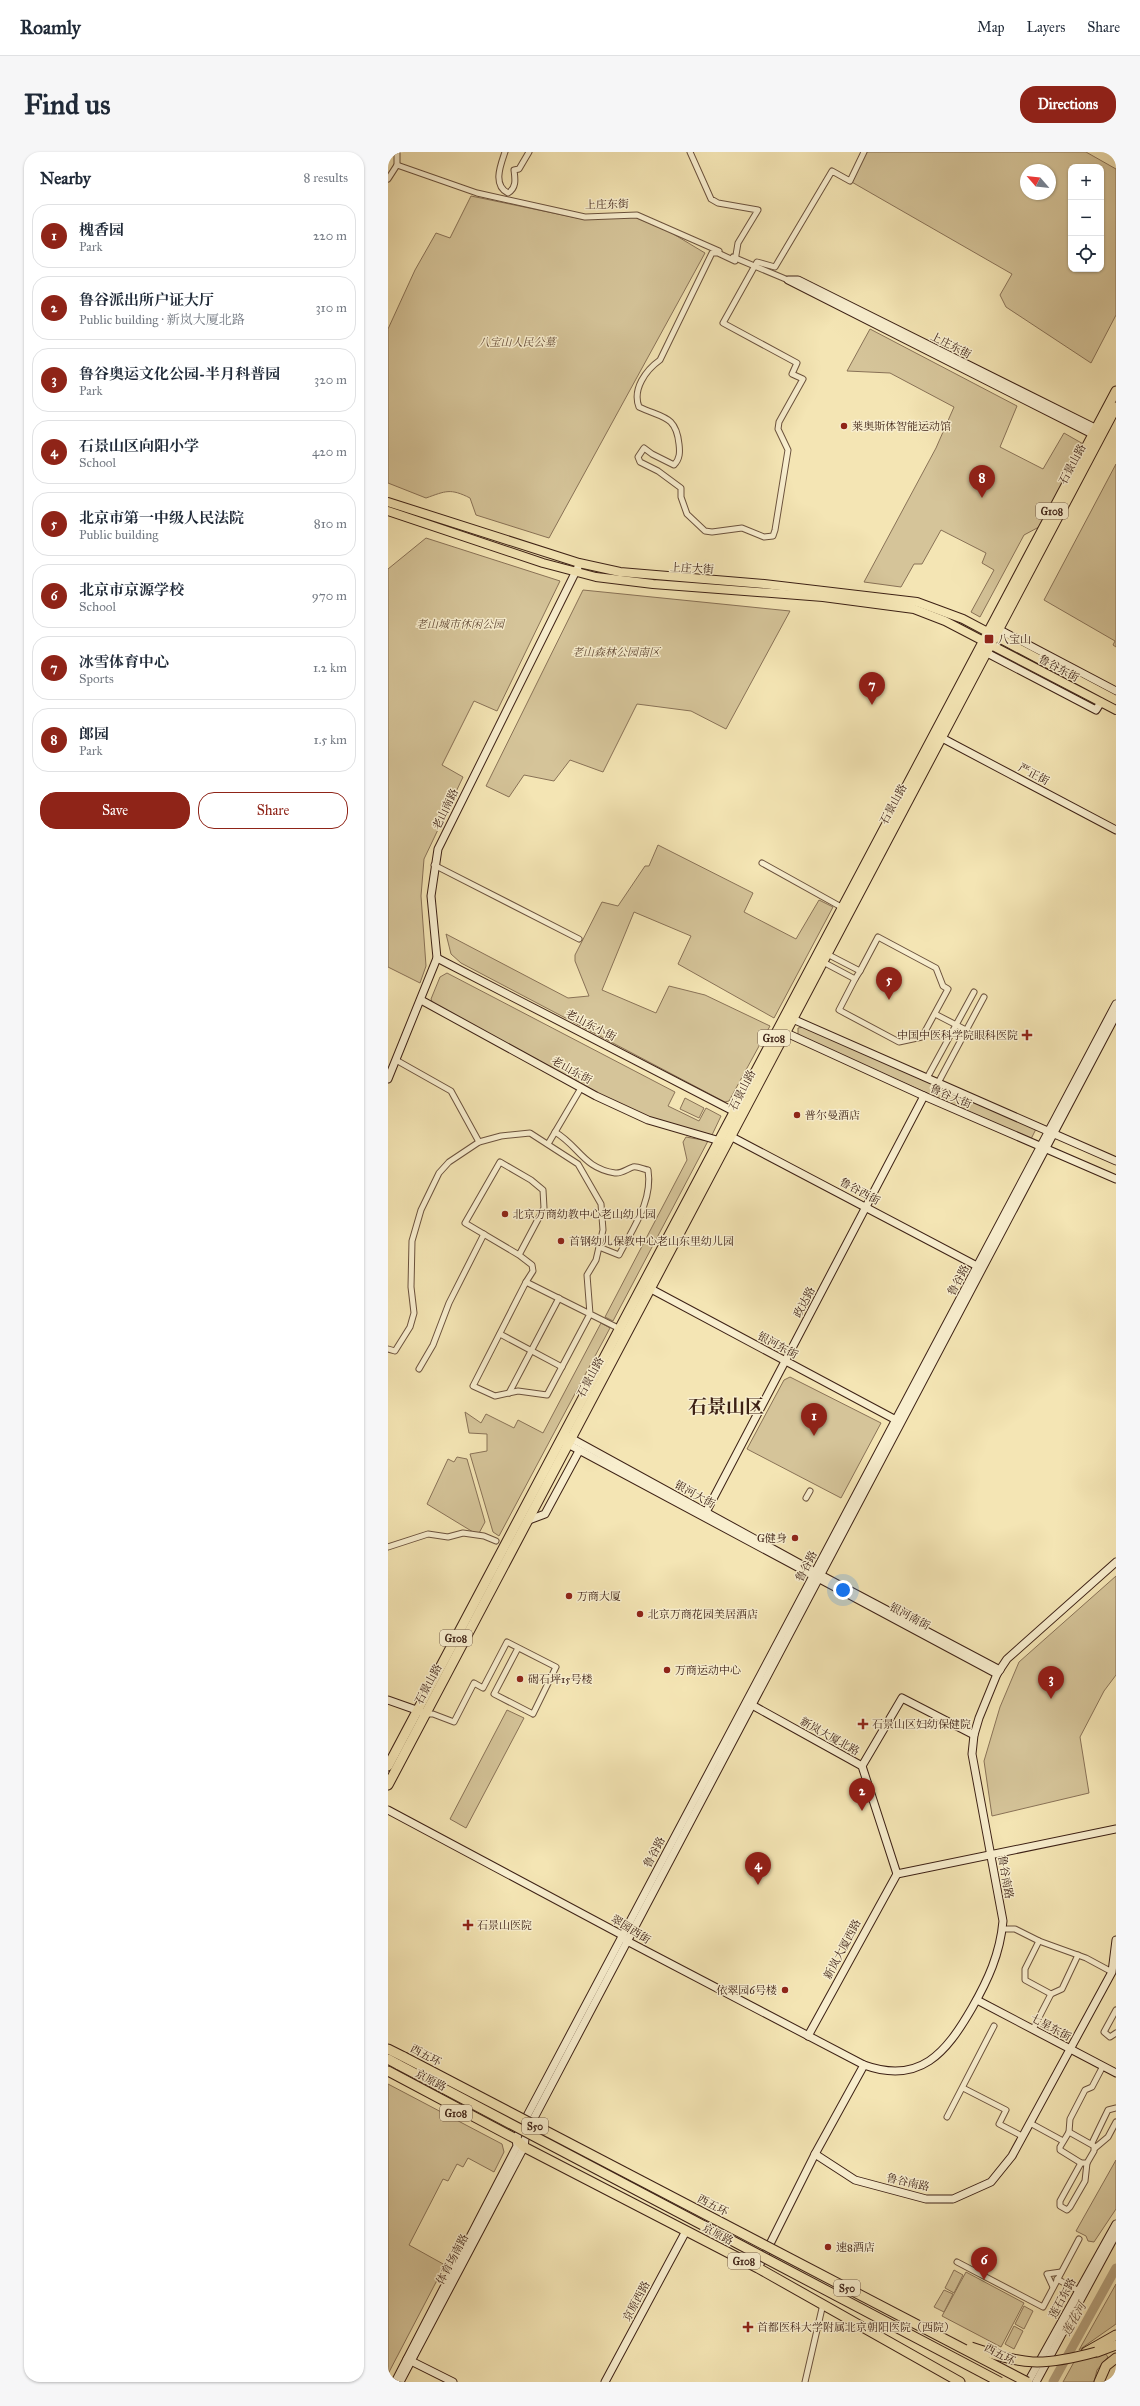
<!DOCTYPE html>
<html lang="en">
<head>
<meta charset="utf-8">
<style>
  body { margin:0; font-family:"IM FELL Great Primer","Noto Serif SC",serif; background:#f6f6f7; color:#1f2937 }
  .controls { position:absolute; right:12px; top:12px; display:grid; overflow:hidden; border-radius:8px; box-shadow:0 1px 3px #0004 }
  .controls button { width:36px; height:36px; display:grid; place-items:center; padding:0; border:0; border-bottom:1px solid #e0e1e3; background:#fff; color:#1f2937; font:20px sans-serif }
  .compass { position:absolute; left:632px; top:12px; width:36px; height:36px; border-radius:50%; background:#fff; box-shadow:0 1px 3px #0004; rotate:298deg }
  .you { position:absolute; left:455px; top:1438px; width:14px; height:14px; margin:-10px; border:3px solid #fff; border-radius:50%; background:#1a73e8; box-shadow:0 0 0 6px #1a73e833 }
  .badge { display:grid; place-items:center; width:26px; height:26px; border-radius:50%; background:#8f2418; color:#fff; font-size:13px; font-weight:700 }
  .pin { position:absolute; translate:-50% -33px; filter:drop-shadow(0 1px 2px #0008) }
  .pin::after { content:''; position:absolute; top:21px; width:14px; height:12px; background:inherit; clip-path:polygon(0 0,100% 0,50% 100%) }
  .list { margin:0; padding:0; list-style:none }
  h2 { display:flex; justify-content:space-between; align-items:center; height:52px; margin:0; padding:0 16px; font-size:17px }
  h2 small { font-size:13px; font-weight:400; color:#747a83 }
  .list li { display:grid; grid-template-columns:26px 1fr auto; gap:12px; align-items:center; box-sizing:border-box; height:64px; margin:0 8px 8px; padding:0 8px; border:1px solid #e0e1e3; border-radius:16px }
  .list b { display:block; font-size:15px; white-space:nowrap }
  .list p { margin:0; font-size:13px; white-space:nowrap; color:#747a83 }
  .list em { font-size:13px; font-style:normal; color:#747a83 }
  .actions { display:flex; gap:8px; padding:12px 16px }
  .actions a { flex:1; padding:9px 0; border:1px solid #8f2418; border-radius:16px; text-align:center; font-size:14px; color:#8f2418 }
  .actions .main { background:#8f2418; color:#fff }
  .icon { flex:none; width:22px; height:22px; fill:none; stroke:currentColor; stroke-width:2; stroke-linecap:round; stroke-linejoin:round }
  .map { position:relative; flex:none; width:728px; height:2230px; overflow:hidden; border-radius:16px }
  header { display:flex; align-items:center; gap:24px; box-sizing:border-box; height:56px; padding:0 20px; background:#fff; border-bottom:1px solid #e0e1e3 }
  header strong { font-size:19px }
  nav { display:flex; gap:22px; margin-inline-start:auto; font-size:14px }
  .intro { display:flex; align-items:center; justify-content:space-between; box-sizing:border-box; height:96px; padding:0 24px }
  h1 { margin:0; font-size:28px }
  .button { padding:10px 18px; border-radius:16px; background:#8f2418; color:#fff; font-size:14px; font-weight:700 }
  main { display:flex; gap:24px; padding:0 24px }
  aside { flex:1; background:#fff; border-radius:16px; box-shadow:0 1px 3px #0004 }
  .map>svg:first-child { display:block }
</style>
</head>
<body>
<header>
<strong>Roamly</strong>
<nav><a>Map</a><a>Layers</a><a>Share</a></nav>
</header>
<div class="intro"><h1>Find us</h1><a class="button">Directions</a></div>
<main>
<aside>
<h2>Nearby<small>8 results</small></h2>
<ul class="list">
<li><span class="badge">1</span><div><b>槐香园</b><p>Park</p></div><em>220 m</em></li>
<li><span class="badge">2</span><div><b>鲁谷派出所户证大厅</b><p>Public building · 新岚大厦北路</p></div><em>310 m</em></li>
<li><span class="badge">3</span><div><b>鲁谷奥运文化公园-半月科普园</b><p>Park</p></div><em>320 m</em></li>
<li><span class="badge">4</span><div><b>石景山区向阳小学</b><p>School</p></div><em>420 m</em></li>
<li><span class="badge">5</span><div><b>北京市第一中级人民法院</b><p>Public building</p></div><em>810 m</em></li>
<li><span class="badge">6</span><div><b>北京市京源学校</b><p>School</p></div><em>970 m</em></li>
<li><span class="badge">7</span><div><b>冰雪体育中心</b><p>Sports</p></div><em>1.2 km</em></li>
<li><span class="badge">8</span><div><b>郎园</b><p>Park</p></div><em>1.5 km</em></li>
</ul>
<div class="actions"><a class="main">Save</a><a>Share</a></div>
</aside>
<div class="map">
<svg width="728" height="2230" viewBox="0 0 728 2230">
  <rect width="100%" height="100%" fill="#f4e5b4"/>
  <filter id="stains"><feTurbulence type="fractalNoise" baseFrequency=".005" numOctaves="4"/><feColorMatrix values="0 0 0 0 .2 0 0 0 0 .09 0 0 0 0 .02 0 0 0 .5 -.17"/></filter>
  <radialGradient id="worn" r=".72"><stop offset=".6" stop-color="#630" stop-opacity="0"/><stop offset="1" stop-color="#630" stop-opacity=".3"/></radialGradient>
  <g fill="#d5c499" stroke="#897257" fill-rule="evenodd">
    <path d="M476 0H698L728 17V163L703 211 618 155 612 143 624 122 462 29ZM683 15H713V117H683ZM638 18H662V42H638Z"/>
    <path d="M83 44 194 67 244 64 282 80 317 101 161 386 88 363 82 346C62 336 58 339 38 346L0 331V177L27 118 48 81 62 86Z"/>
    <path d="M482 177 629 254 612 295 655 317 676 281 697 293 651 375 636 383 592 465 583 460 606 418 594 411 598 401 553 378 534 412H526L513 435 476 430 548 296 566 255 502 221 459 219Z"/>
    <path d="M728 312V495L725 493 727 489 656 448Z"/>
    <path d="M38 386 172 429 109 559 86 549 54 613 75 625 36 707 33 744 38 814 32 831 0 815V417Z"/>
    <path d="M195 438 402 459 338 577 303 559 249 552 215 620 182 608 166 629 136 623 121 645 98 634Z"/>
    <path d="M270 693 365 741 356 760 408 787 431 748 445 755 386 866 290 812 303 784 246 760 214 838 268 861 281 834 317 843 382 874 341 949 337 950 73 811 63 802 58 782 180 846 201 844 187 809V803L214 750 230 754 257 714H261Z"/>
    <path d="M59 821 287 940 280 954 311 969 318 956 333 964 324 983 261 966 207 941 45 852 43 847 52 825Z"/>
    <path d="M416 875 648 977 643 987 410 884V876Z"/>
    <path d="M297 946 316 956 311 966 292 957Z"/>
    <path d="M298 985 320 989 225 1169 217 1165 299 1008 295 990Z"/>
    <path d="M213 1171 222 1176 111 1384 105 1380 82 1302 99 1299V1282L81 1281 77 1260 93 1271 98 1262 126 1276 130 1268 155 1281Z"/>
    <path d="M402 1225 493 1271 453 1346 359 1297 396 1228Z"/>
    <path d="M69 1305 79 1307 97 1370 90 1383 39 1352 60 1307 66 1310Z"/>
    <path d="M728 1424V1523L716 1539 692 1585 701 1641 604 1664 596 1609 612 1555 631 1510Z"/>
    <path d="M119 1558 136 1566 78 1676 62 1667Z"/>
    <path d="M0 1932 114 1992 116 2000 106 2020 80 2006 75 2015 69 2012 60 2029 55 2027 21 2093 57 2113 0 2222Z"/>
    <path d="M728 2008V2057L706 2090 700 2089 698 2084 688 2079Z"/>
    <path d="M566 2118 575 2123 566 2141 557 2136Z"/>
    <path d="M578 2120 636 2151 613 2195 554 2164Z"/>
    <path d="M728 2132V2172L691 2198Z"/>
    <path d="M556 2138 565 2142 556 2160 546 2155Z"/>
    <path d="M636 2154 645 2159 636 2177 627 2172Z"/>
    <path d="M626 2174 635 2179 626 2197 617 2192Z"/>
    <path d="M716 2200 720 2205 709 2218 706 2230H675L686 2210Z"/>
  </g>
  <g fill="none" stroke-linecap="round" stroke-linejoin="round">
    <path stroke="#b6a27e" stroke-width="9" d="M665 2230 728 2116"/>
    <g stroke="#6b523d" stroke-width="7">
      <g id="street">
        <path d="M117 0C113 12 104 33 120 41 129 36 127 26 126 18L131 17 141 0"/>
        <path d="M302 0 323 47 330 51 370 58 350 91 347 109 330 101H324L272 208C258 218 244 237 251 255 274 266 288 263 291 292 292 300 292 307 286 313L264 302 256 296 250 305 252 310 270 319 293 336V345L299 362 317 379 324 380 354 376 376 385 385 384 387 378 400 298 390 277 391 270 415 227 404 222 409 211 335 171 369 110 387 115 444 19 462 29 476 0"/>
        <path d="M9 13 89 41 197 65 249 63 331 99"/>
        <path d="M0 27 9 13V0"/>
        <path d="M345 105 400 128"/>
        <path d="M374 711 455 756"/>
        <path d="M46 713 191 787"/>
        <path d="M435 810 467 827 472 819 439 802"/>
        <path d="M467 827 451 858 511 890 534 885 560 837 555 834 548 816 490 785 472 819"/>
        <path d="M547 862 578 878"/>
        <path d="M8 908 63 939 91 990"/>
        <path d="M539 926 586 840"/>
        <path d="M550 931 596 845"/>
        <path d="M167 980C191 994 195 1016 227 1021 233 1022 239 1017 245 1015 249 1014 255 1017 260 1018 265 1049 245 1076 231 1103L211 1095"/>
        <path d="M160 992 193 936"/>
        <path d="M131 1103 77 1071 112 1010 143 1028 155 1038 156 1056 131 1103 144 1113 145 1119 138 1130"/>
        <path d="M112 1182 174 1215"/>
        <path d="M0 1197 7 1199 22 1175 26 1161 23 1135 24 1089 33 1058 51 1021 61 1010 91 990 113 984 142 981 190 1012 213 1052 215 1078 208 1108 199 1123 202 1162 159 1243 130 1239 107 1244 85 1234 138 1130 232 1177"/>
        <path d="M31 1217 45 1193 61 1151 96 1082"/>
        <path d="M121 1241 171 1146"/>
        <path d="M418 1346 422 1339"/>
        <path d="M0 1395 40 1382 60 1385 75 1381 96 1384 108 1389"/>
        <path d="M38 1562H45L66 1570 86 1531 95 1536 119 1490 168 1515 145 1562 106 1542 130 1496"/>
        <path d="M614 1777H627L651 1789 698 1806 724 1820"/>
        <path d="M651 1789 637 1817V1828L663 1842"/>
        <path d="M728 1858 716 1880 722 1885 728 1881"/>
        <path d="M645 1877 663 1842 674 1837 690 1803"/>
        <path d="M575 1936 618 1958 611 1972 634 1984"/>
        <path d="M559 1965 606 1874"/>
        <path d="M642 1971 675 1989"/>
        <path d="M681 1980 706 1994V1999L699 2011H693L672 1998V1995Z"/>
        <path d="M681 1980 682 1967 697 1938 704 1935 715 1914"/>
        <path d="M704 1991 720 1958 728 1956"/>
        <path d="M707 1996 720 1985 728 1970"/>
        <path d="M693 2011 672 2049V2054L679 2058 682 2055 697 2029 699 2011"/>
        <path d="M569 2110 655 2155 691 2087"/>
        <path d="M669 2127 691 2139"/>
        <path d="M665 2135 659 2122 673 2120"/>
        <path d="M417 2230 435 2152"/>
      </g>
    </g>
    <g stroke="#3d2115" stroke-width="9">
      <g id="secondary">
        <path d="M708 284 400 128H410L713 279"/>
        <path d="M606 479 612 478 728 539"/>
        <path d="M598 497 599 501 708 558 713 550"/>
        <path d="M554 586 728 678"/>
        <path d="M49 806 347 960"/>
        <path d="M33 848 208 944 260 968 332 989"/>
        <path d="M400 865 728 1009"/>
        <path d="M394 879 536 944 728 1027"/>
        <path d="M0 927 49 806 43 744 50 697 190 415"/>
        <path d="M344 985 589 1114"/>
        <path d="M263 1137 508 1268"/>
        <path d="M179 1284 427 1420 612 1518"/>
        <path d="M176 1290 609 1522"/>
        <path d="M316 1364 536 944"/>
        <path d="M141 1368 157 1362 191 1299"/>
        <path d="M0 1548 34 1560"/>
        <path d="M364 1553 474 1614 509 1722"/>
        <path d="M474 1614 514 1546 586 1583"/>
        <path d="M0 1658 234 1783 239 1789 476 1913C532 1933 558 1901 584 1856 600 1828 612 1802 615 1769L584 1602 586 1583 591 1566 609 1522 619 1507 728 1410"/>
        <path d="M509 1722 728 1677"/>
        <path d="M589 1848 728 1921"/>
        <path d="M420 1884 509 1722"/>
        <path d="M427 2002 467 2028 538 2047H565L603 2030 624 2004 724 1820 728 1788"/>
        <path d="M370 2116 427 2002 476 1913"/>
        <path d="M19 2207 65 2230"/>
        <path d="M7 2230 129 1994 128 1987 140 1962 728 852"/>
        <path d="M12 2230 136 1995 137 1987 146 1966 728 863"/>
        <path d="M217 2230 298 2079"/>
        <path d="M640 2230 728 2072"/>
        <path d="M648 2230 728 2082"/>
      </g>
    </g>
    <g stroke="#3d2115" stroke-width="10">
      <g id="primary">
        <path d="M0 350 191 411 232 420 376 432 529 450 575 467 728 548"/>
        <path d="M0 359 155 411 208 425 265 432 435 445 526 457 557 469 728 558"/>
      </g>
    </g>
    <g stroke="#3d2115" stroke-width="11">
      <g id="highway">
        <path d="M0 1614 728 239"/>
        <path d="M0 1633 728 255"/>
        <path d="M0 1897 16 1905"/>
        <path d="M0 1907 11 1913"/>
        <path d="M0 1919 128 1987 136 1995 370 2116 572 2230"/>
        <path d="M698 2200 728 2183"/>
        <path d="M709 2200 728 2193"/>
        <path d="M711 2230 718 2214 728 2206"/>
      </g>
    </g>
    <use href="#street" stroke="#f8eece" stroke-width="5"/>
    <use href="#secondary" stroke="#f8eece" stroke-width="7"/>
    <use href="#primary" stroke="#f4e5b4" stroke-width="8"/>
    <use href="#highway" stroke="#f4e5b4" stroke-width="9"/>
    <g stroke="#3d2115" stroke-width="11" stroke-linecap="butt">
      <g id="highway-bridge">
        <path d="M16 1905 639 2230"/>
        <path d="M11 1913 612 2230"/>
        <path d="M583 2195C636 2213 653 2215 708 2200"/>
      </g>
    </g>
    <use href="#highway-bridge" stroke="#f4e5b4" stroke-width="9"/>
  </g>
  <g fill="#8f2418" stroke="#f8eece" stroke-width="1.5">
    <circle cx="456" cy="274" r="4"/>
    <rect x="596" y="482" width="10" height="10" rx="2"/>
    <path d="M637 877h4v4h4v4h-4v4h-4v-4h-4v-4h4z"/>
    <circle cx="409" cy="963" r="4"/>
    <circle cx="117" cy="1062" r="4"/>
    <circle cx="173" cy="1089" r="4"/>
    <circle cx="407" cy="1386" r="4"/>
    <circle cx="181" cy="1444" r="4"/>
    <circle cx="252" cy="1462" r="4"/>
    <circle cx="279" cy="1518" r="4"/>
    <circle cx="132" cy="1527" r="4"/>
    <path d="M473 1566h4v4h4v4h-4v4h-4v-4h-4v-4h4z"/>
    <path d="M78 1767h4v4h4v4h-4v4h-4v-4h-4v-4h4z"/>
    <circle cx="397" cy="1838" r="4"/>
    <circle cx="440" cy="2095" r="4"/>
    <path d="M358 2169h4v4h4v4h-4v4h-4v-4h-4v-4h4z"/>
  </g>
  <g text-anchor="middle" stroke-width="3" stroke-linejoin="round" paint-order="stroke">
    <g fill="#f8eece" stroke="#755e4c" stroke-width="1">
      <rect x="648" y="351" width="32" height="16" rx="3"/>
      <rect x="370" y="878" width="32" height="16" rx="3"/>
      <rect x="52" y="1478" width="32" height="16" rx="3"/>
      <rect x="52" y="1953" width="32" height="16" rx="3"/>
      <rect x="134" y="1966" width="26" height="16" rx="3"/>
      <rect x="340" y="2101" width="32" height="16" rx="3"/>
      <rect x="446" y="2128" width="26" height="16" rx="3"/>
    </g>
    <g font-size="10" font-weight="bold" fill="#3d2115">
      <text x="664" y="363">G108</text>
      <text x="386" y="890">G108</text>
      <text x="68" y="1490">G108</text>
      <text x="68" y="1965">G108</text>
      <text x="147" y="1978">S50</text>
      <text x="356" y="2113">G108</text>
      <text x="459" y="2140">S50</text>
    </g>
    <g font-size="11" fill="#3d2115" stroke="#f8eece">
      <text transform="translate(219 52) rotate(-1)" y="4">上庄东街</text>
      <text transform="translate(563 193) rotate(27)" y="4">上庄东街</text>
      <text transform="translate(684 312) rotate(-62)" y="4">石景山路</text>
      <text transform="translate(304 416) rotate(3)" y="4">上庄大街</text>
      <text transform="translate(671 516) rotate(28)" y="4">鲁谷东街</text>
      <text transform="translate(646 622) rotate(28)" y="4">严正街</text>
      <text transform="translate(505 652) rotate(-62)" y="4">石景山路</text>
      <text transform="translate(57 657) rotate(-64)" y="4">老山南路</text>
      <text transform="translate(203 873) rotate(27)" y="4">老山东小街</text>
      <text transform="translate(184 918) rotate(29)" y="4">老山东街</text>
      <text transform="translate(354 938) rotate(-63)" y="4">石景山路</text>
      <text transform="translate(563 944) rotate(23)" y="4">鲁谷大街</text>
      <text transform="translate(472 1039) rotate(28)" y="4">鲁谷西街</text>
      <text transform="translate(570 1128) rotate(-62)" y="4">鲁谷路</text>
      <text transform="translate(416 1150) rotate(-62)" y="4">政达路</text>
      <text transform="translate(390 1193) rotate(28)" y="4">银河东街</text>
      <text transform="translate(202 1225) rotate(-62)" y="4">石景山路</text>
      <text transform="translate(307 1342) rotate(29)" y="4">银河大街</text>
      <text transform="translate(418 1414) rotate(-62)" y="4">鲁谷路</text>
      <text transform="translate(522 1464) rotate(28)" y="4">银河南街</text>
      <text transform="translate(40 1532) rotate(-62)" y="4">石景山路</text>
      <text transform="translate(442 1584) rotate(29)" y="4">新岚大厦北路</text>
      <text transform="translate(266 1700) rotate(-62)" y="4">鲁谷路</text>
      <text transform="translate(618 1725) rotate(80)" y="4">鲁谷南路</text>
      <text transform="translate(243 1777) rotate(32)" y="4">翠园西街</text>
      <text transform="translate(454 1797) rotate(-62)" y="4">新岚大厦西路</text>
      <text transform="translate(663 1875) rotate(28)" y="4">七星东街</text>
      <text transform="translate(38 1903) rotate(28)" y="4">西五环</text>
      <text transform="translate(43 1928) rotate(28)" y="4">京原路</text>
      <text transform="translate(520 2030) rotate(13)" y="4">鲁谷南路</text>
      <text transform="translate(325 2053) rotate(27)" y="4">西五环</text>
      <text transform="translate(330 2082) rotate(28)" y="4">京原路</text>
      <text transform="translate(64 2107) rotate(-62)" y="4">体育场南路</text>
      <text transform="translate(674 2146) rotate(-62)" y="4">莲石东路</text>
      <text transform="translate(248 2149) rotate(-62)" y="4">京原西路</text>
      <text transform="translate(612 2202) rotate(28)" y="4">西五环</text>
    </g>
    <g font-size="11" font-style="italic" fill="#634a36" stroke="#f8eece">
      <text x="129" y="194">八宝山人民公墓</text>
      <text x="72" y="476">老山城市休闲公园</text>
      <text x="228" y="504">老山森林公园南区</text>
    </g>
    <g font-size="11" fill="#3d2115" stroke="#f8eece" text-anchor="start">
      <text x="464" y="278">莱奥斯体智能运动馆</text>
      <text x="610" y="491">八宝山</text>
      <text x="630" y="887" text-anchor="end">中国中医科学院眼科医院</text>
      <text x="417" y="967">普尔曼酒店</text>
      <text x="125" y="1066">北京万商幼教中心老山幼儿园</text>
      <text x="181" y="1093">首钢幼儿保教中心老山东里幼儿园</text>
      <text x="399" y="1390" text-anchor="end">G健身</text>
      <text x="189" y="1448">万商大厦</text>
      <text x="260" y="1466">北京万商花园美居酒店</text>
      <text x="287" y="1522">万商运动中心</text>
      <text x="140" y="1531">碣石坪15号楼</text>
      <text x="484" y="1576">石景山区妇幼保健院</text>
      <text x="89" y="1777">石景山医院</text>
      <text x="389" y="1842" text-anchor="end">依翠园6号楼</text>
      <text x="448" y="2099">速8酒店</text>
      <text x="369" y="2179">首都医科大学附属北京朝阳医院（西院）</text>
    </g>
    <g font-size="12" font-style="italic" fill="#674e3a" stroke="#f8eece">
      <text transform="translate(686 2167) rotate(-61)" y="4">莲花河</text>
    </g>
    <g font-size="19" font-weight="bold" fill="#3d2115" stroke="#f8eece">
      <text x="338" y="1261">石景山区</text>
    </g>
  </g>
  <rect width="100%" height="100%" filter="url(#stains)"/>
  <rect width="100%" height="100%" fill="url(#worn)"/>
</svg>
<div class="controls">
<button>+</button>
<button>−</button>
<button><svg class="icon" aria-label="locate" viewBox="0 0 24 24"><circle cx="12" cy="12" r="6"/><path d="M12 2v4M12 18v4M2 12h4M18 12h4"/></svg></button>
</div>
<svg class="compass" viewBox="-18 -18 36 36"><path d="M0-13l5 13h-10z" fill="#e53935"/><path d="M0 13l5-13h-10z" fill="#747a83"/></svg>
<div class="you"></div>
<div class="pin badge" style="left:426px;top:1284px">1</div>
<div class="pin badge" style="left:474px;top:1659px">2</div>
<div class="pin badge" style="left:663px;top:1547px">3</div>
<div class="pin badge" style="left:370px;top:1733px">4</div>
<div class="pin badge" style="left:501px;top:848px">5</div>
<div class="pin badge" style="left:596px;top:2128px">6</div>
<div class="pin badge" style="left:484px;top:553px">7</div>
<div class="pin badge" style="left:594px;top:346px">8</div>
</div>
</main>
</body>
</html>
